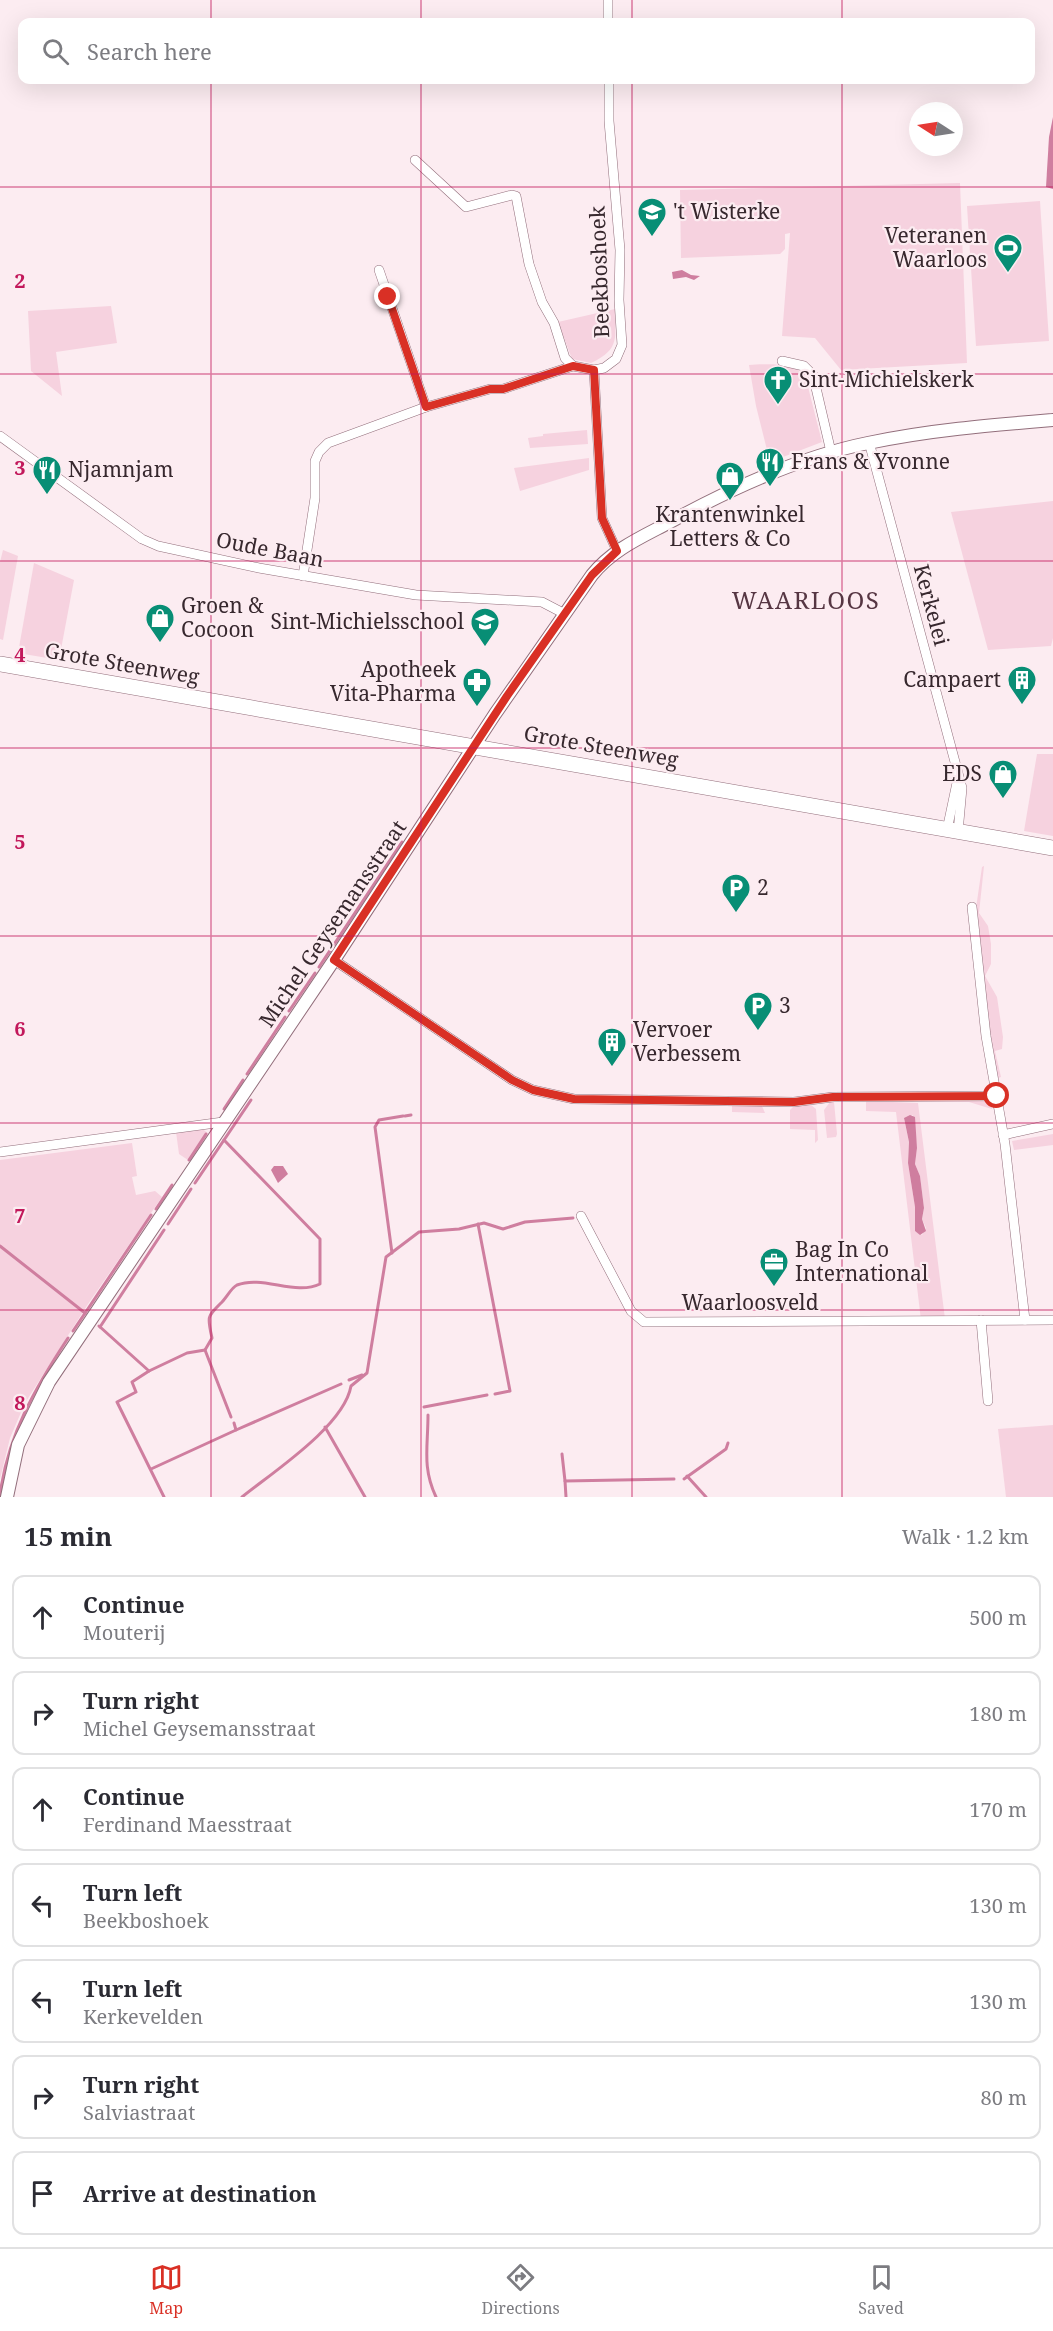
<!DOCTYPE html>
<html lang="en">
<head>
<meta charset="utf-8">
<style>
  body { margin:0; font-family:"Noto Serif",serif; background:#f7f7f7; color:#2b2b33 }
  .compass { position:absolute; left:909px; top:102px; width:54px; height:54px; border-radius:50%; background:#fff; box-shadow:0 6px 24px #0002; rotate:282deg }
  .stop { position:absolute; width:18px; height:18px; margin:-14px; border:4px solid #d93025; border-radius:50%; background:#fff }
  .stop.end { background:#d93025; border-color:#fff; box-shadow:0 2px 6px #0008 }
  .list { margin:0; padding:0; list-style:none }
  h2 { display:flex; justify-content:space-between; align-items:center; height:78px; margin:0; padding:0 24px; font-size:26px }
  h2 small { font-size:20px; font-weight:400; color:#7c7c81 }
  .list li { display:grid; grid-template-columns:39px 1fr auto; gap:18px; align-items:center; box-sizing:border-box; height:84px; margin:0 12px 12px; padding:0 12px; border:2px solid #e1e1e2; border-radius:12px }
  .list b { display:block; font-size:22px; white-space:nowrap }
  .list p { margin:0; font-size:20px; white-space:nowrap; color:#7c7c81 }
  .list em { font-size:20px; font-style:normal; color:#7c7c81 }
  .icon { flex:none; width:33px; height:33px; fill:none; stroke:currentColor; stroke-width:2; stroke-linecap:round; stroke-linejoin:round }
  .map { position:relative; flex:none; width:1053px; height:1497px; overflow:hidden }
  .search { position:absolute; background:#fff; box-shadow:0 6px 24px #0002; left:18px; right:18px; top:18px; height:66px; display:flex; align-items:center; gap:15px; box-sizing:border-box; padding:0 21px; border-radius:12px; color:#7c7c81; font-size:22px }
  .sheet { height:750px; background:#fff }
  nav { display:flex; justify-content:space-around; align-items:center; box-sizing:border-box; height:84px; border-top:2px solid #e1e1e2; background:#fff; font-size:16px; color:#7c7c81 }
  nav a { display:grid; justify-items:center; gap:3px }
  nav .on { color:#d93025 }
  .map>svg:first-child { display:block }
</style>
</head>
<body>
<div class="map">
<svg width="1053" height="1497" viewBox="0 0 1053 1497">
  <rect width="100%" height="100%" fill="#fcecf1"/>
  <g fill="#f6d2df" fill-rule="evenodd">
    <path d="M960 183 967 363 841 370 815 338 782 336 790 233 785 234V249L780 254 681 258 680 190Z"/>
    <path d="M1040 201 1049 341 976 346 967 206Z"/>
    <path d="M111 306 117 343 56 352 62 396 31 371 28 311Z"/>
    <path d="M615 309C615 337 621 349 591 363L572 359 558 322Z"/>
    <path d="M749 365C766 364 793 362 805 375L822 442 770 462 756 406Z"/>
    <path d="M587 430 588 444 530 448 528 438 543 436V434Z"/>
    <path d="M589 458V470L520 491 514 468Z"/>
    <path d="M1053 501V638L1051 646 988 650 951 512Z"/>
    <path d="M3 550 18 556 3 640 0 639V562Z"/>
    <path d="M34 563 74 580 59 660 18 653Z"/>
    <path d="M1037 754H1053V836L1024 831Z"/>
    <path d="M984 866 979 913 988 926 991 944V964L985 976 997 997 1003 1037 1002 1049 995 1051 1001 1077 998 1078 992 1050 976 908 982 867Z"/>
    <path d="M866 1101 918 1103 945 1319 921 1320 896 1112 866 1111ZM913 1115 917 1148 915 1164 920 1176 924 1208 922 1219 926 1228 922 1235 915 1231V1207L908 1163 909 1142 904 1119Z"/>
    <path d="M922 1101H986L991 1102 992 1109 969 1102Z"/>
    <path d="M830 1102H834L837 1134 836 1137 827 1138 824 1110Z"/>
    <path d="M732 1105 762 1106 765 1113 732 1112Z"/>
    <path d="M811 1105 816 1109 818 1140 815 1143V1130L790 1129V1110L794 1106Z"/>
    <path d="M201 1128 209 1134 191 1162 179 1154 176 1132Z"/>
    <path d="M1053 1134V1145L1014 1150 1012 1141Z"/>
    <path d="M132 1143 137 1176 132 1177 136 1195 155 1191 162 1197 88 1304 25 1403 10 1438 0 1479V1160Z"/>
    <path d="M1053 1425V1497H1006L998 1429Z"/>
  </g>
  <g fill="#cf7e9f">
    <path d="M1053 117V189L1046 187 1049 137Z"/>
    <path d="M682 270 691 275 700 276 694 280 686 277 673 279 672 272Z"/>
    <path d="M910 1115 915 1117 917 1148 915 1164 920 1176 924 1208 922 1219 926 1231 920 1235 915 1231V1207L908 1163 909 1142 904 1118Z"/>
    <path d="M274 1166H283L288 1174 278 1183 271 1170Z"/>
  </g>
  <g fill="none" stroke-linecap="round" stroke-linejoin="round">
    <g stroke="#cf7e9f" stroke-width="3">
      <path d="M319 967 402 842"/>
      <path d="M289 1011 315 973"/>
      <path d="M247 1074 285 1017"/>
      <path d="M224 1109 243 1080"/>
      <path d="M405 1116 411 1115"/>
      <path d="M189 1160 206 1134"/>
      <path d="M195 1183 251 1100"/>
      <path d="M156 1209 172 1185"/>
      <path d="M168 1224 191 1189"/>
      <path d="M478 1224 510 1391 495 1394"/>
      <path d="M0 1246 85 1313"/>
      <path d="M392 1253 375 1127 379 1120 403 1116"/>
      <path d="M99 1326 149 1371 132 1382 136 1392 117 1402 164 1497"/>
      <path d="M100 1327 164 1230"/>
      <path d="M73 1331 151 1215"/>
      <path d="M205 1350 212 1338C207 1316 207 1317 222 1302 227 1297 231 1288 237 1285 263 1275 295 1296 320 1284V1239L224 1140"/>
      <path d="M149 1371 187 1353 205 1350 231 1417"/>
      <path d="M349 1380 362 1375"/>
      <path d="M424 1407 487 1395"/>
      <path d="M428 1415C428 1447 422 1467 436 1497"/>
      <path d="M325 1427 365 1497"/>
      <path d="M236 1430 341 1384"/>
      <path d="M562 1454 565 1481 674 1479"/>
      <path d="M151 1469 236 1430 234 1423"/>
      <path d="M687 1476 706 1497"/>
      <path d="M684 1479 726 1449 728 1443"/>
      <path d="M565 1481 566 1497"/>
      <path d="M0 1495C8 1435 35 1388 68 1338"/>
      <path d="M242 1497C273 1472 344 1426 351 1386L367 1373 386 1257 419 1232 459 1229 484 1223 503 1229 525 1222 573 1218"/>
    </g>
    <g stroke="#926e7b" stroke-width="10">
      <g id="minor">
        <path d="M608 0V22"/>
        <path d="M609 80V121L620 250 619 300 622 345 616 359 604 368 594 370 602 518 617 551"/>
        <path d="M415 160 466 207 512 195 516 196 529 264 542 302 554 323 565 358 573 366 594 370"/>
        <path d="M379 270 426 407"/>
        <path d="M782 361 804 366 813 375 831 452"/>
        <path d="M0 436 142 539 158 546 259 568 416 595 542 602 565 614"/>
        <path d="M869 442 962 788 958 832"/>
        <path d="M303 576 315 498V461L319 452 328 443 426 407 490 389H503L573 366"/>
        <path d="M947 830 958 778"/>
        <path d="M972 907 986 1036 1005 1144 1025 1320"/>
        <path d="M334 960 512 1080 533 1090 574 1099 794 1102 833 1097 997 1096"/>
        <path d="M1003 1135 1053 1124"/>
        <path d="M0 1152 223 1122"/>
        <path d="M581 1216 631 1311 644 1322 1053 1320"/>
        <path d="M981 1320 988 1401"/>
      </g>
    </g>
    <g stroke="#926e7b" stroke-width="14">
      <path id="tertiary" d="M7 1497 18 1445 49 1382 334 960 495 714 592 575C613 549 642 537 670 522 732 488 799 457 868 443 929 430 992 425 1053 420"/>
    </g>
    <g stroke="#926e7b" stroke-width="16">
      <path id="primary" d="M0 664 1053 848"/>
    </g>
    <use href="#minor" stroke="#fff" stroke-width="9"/>
    <use href="#tertiary" stroke="#fff" stroke-width="12"/>
    <use href="#primary" stroke="#fff" stroke-width="15"/>
  </g>
  <g fill="none" stroke-linecap="round" stroke-linejoin="round">
    <path stroke="#d93025" stroke-width="8" d="M388 297 426 407 490 389H503L573 366 594 370 602 518 617 551 592 575 507 696 334 960 512 1080 533 1090 574 1099 794 1102 833 1097 997 1096"/>
  </g>
  <path fill="none" stroke="#c2185b" stroke-width="1.5" stroke-opacity="0.55" d="M211 0V22M421 0V22M632 0V22M842 0V22M211 80V1497M421 80V1497M632 80V1497M842 80V1497M0 187H1053M0 374H1053M0 561H1053M0 748H1053M0 936H1053M0 1123H1053M0 1310H1053"/>
  <defs>
    <g id="school-pin" transform="scale(1.5)"><path d="M0 17L-7.5 6A9.5 9.5 0 1 1 7.5 6Z" fill="#088e75" stroke="#fcecf1"/><path d="M0-5L7-2L0 1L-7-2ZM-4 1L0 2.5L4 1V4Q0 6-4 4Z" fill="#fff"/></g>
    <g id="stadium-pin" transform="scale(1.5)"><path d="M0 17L-7.5 6A9.5 9.5 0 1 1 7.5 6Z" fill="#088e75" stroke="#fcecf1"/><path d="M0-5a6.5 5 0 1 0 0 10a6.5 5 0 1 0 0-10ZM-3.5-1.8h7v3.6h-7Z" fill="#fff"/></g>
    <g id="church-pin" transform="scale(1.5)"><path d="M0 17L-7.5 6A9.5 9.5 0 1 1 7.5 6Z" fill="#088e75" stroke="#fcecf1"/><path d="M-1.2-6h2.4v3.5h3.3v2.4h-3.3V6h-2.4V-.1h-3.3v-2.4h3.3Z" fill="#fff"/></g>
    <g id="restaurant-pin" transform="scale(1.5)"><path d="M0 17L-7.5 6A9.5 9.5 0 1 1 7.5 6Z" fill="#088e75" stroke="#fcecf1"/><path d="M-5-6h1v4h1v-4h1v4h1v-4h1v5L-1.5 .5V6h-2V.5L-5-1ZM5-6V6H3V1.5H1.5Q1.5-4 5-6Z" fill="#fff"/></g>
    <g id="shop-pin" transform="scale(1.5)"><path d="M0 17L-7.5 6A9.5 9.5 0 1 1 7.5 6Z" fill="#088e75" stroke="#fcecf1"/><path d="M-5-2.5h2.3a2.7 3.5 0 0 1 5.4 0H5L5.5 6h-11ZM-1.5-2.5h3a1.5 2.3 0 0 0-3 0Z" fill="#fff"/></g>
    <g id="building-pin" transform="scale(1.5)"><path d="M0 17L-7.5 6A9.5 9.5 0 1 1 7.5 6Z" fill="#088e75" stroke="#fcecf1"/><path d="M-4-6H4V6H1V3H-1V6H-4ZM-2.5-4.3h1.7v1.8h-1.7ZM.8-4.3h1.7v1.8H.8ZM-2.5-1h1.7V.8h-1.7ZM.8-1h1.7V.8H.8Z" fill="#fff"/></g>
    <g id="pharmacy-pin" transform="scale(1.5)"><path d="M0 17L-7.5 6A9.5 9.5 0 1 1 7.5 6Z" fill="#088e75" stroke="#fcecf1"/><path d="M-2-6h4v4h4v4h-4v4h-4v-4h-4v-4h4Z" fill="#fff"/></g>
    <g id="parking-pin" transform="scale(1.5)"><path d="M0 17L-7.5 6A9.5 9.5 0 1 1 7.5 6Z" fill="#088e75" stroke="#fcecf1"/><path d="M-3.5-5.5H1a3.5 3.5 0 0 1 0 7H-1V5.5H-3.5ZM-1-3.4V-.6H.8a1.4 1.4 0 0 0 0-2.8Z" fill="#fff"/></g>
    <g id="office-pin" transform="scale(1.5)"><path d="M0 17L-7.5 6A9.5 9.5 0 1 1 7.5 6Z" fill="#088e75" stroke="#fcecf1"/><path d="M-6-3h4V-5.5h4V-3h4V5H-6ZM-1-4.5V-3h2v-1.5ZM-6 0V1H6V0Z" fill="#fff"/></g>
  </defs>
  <g fill-rule="evenodd">
    <use href="#school-pin" x="652" y="212"/>
    <use href="#stadium-pin" x="1008" y="248"/>
    <use href="#church-pin" x="778" y="380"/>
    <use href="#restaurant-pin" x="770" y="462"/>
    <use href="#restaurant-pin" x="47" y="470"/>
    <use href="#shop-pin" x="730" y="476"/>
    <use href="#shop-pin" x="160" y="618"/>
    <use href="#school-pin" x="485" y="622"/>
    <use href="#building-pin" x="1022" y="680"/>
    <use href="#pharmacy-pin" x="477" y="682"/>
    <use href="#shop-pin" x="1003" y="774"/>
    <use href="#parking-pin" x="736" y="888"/>
    <use href="#parking-pin" x="758" y="1006"/>
    <use href="#building-pin" x="612" y="1042"/>
    <use href="#office-pin" x="774" y="1262"/>
  </g>
  <g text-anchor="middle" stroke-width="4.5" stroke-linejoin="round" paint-order="stroke">
    <g font-size="21" fill="#37282e" stroke="#fcecf1" text-anchor="start">
      <text x="673" y="219">'t Wisterke</text>
      <text x="987" y="243" text-anchor="end">Veteranen<tspan x="987" dy="24">Waarloos</tspan></text>
      <text x="799" y="387">Sint-Michielskerk</text>
      <text x="791" y="469">Frans &amp; Yvonne</text>
      <text x="68" y="477">Njamnjam</text>
      <text x="730" y="522" text-anchor="middle">Krantenwinkel<tspan x="730" dy="24">Letters &amp; Co</tspan></text>
      <text x="181" y="613">Groen &amp;<tspan x="181" dy="24">Cocoon</tspan></text>
      <text x="464" y="629" text-anchor="end">Sint-Michielsschool</text>
      <text x="456" y="677" text-anchor="end">Apotheek<tspan x="456" dy="24">Vita-Pharma</tspan></text>
      <text x="1001" y="687" text-anchor="end">Campaert</text>
      <text x="982" y="781" text-anchor="end">EDS</text>
      <text x="757" y="895">2</text>
      <text x="779" y="1013">3</text>
      <text x="633" y="1037">Vervoer<tspan x="633" dy="24">Verbessem</tspan></text>
      <text x="795" y="1257">Bag In Co<tspan x="795" dy="24">International</tspan></text>
    </g>
    <g font-size="21" fill="#37282e" stroke="#fcecf1">
      <text transform="translate(600 272) rotate(-92)" y="7">Beekboshoek</text>
      <text transform="translate(270 550) rotate(11)" y="7">Oude Baan</text>
      <text transform="translate(931 605) rotate(75)" y="7">Kerkelei</text>
      <text transform="translate(122 664) rotate(10)" y="7">Grote Steenweg</text>
      <text transform="translate(601 747) rotate(10)" y="7">Grote Steenweg</text>
      <text transform="translate(333 924) rotate(-56)" y="7">Michel Geysemansstraat</text>
      <text x="750" y="1310">Waarloosveld</text>
    </g>
    <g font-size="24" letter-spacing="1.5" fill="#563643" stroke="#fcecf1">
      <text x="806" y="609">WAARLOOS</text>
    </g>
  </g>
  <g font-size="20" text-anchor="middle" font-weight="bold" fill="#c2185b" stroke="#fcecf1" stroke-width="4.5" stroke-linejoin="round" paint-order="stroke">
    <text x="20" y="288">2</text>
    <text x="20" y="475">3</text>
    <text x="20" y="662">4</text>
    <text x="20" y="849">5</text>
    <text x="20" y="1036">6</text>
    <text x="20" y="1223">7</text>
    <text x="20" y="1410">8</text>
  </g>
</svg>
<svg class="compass" viewBox="-18 -18 36 36"><path d="M0-13l5 13h-10z" fill="#e53935"/><path d="M0 13l5-13h-10z" fill="#7c7c81"/></svg>
<div class="stop" style="left:997px;top:1096px"></div>
<div class="stop end" style="left:388px;top:297px"></div>
<div class="search"><svg class="icon" aria-label="search" viewBox="0 0 24 24"><circle cx="10" cy="10" r="6"/><path d="M15 15l6 6"/></svg>Search here</div>
</div>
<section class="sheet">
<h2>15 min<small>Walk · 1.2 km</small></h2>
<ul class="list">
<li><svg class="icon" aria-label="ahead" viewBox="0 0 24 24"><path d="M12 20V5M6 11l6-6 6 6"/></svg><div><b>Continue</b><p>Mouterij</p></div><em>500 m</em></li>
<li><svg class="icon" aria-label="right" viewBox="0 0 24 24"><path d="M7 20v-9h11M14 6l5 5-5 5"/></svg><div><b>Turn right</b><p>Michel Geysemansstraat</p></div><em>180 m</em></li>
<li><svg class="icon" aria-label="ahead" viewBox="0 0 24 24"><path d="M12 20V5M6 11l6-6 6 6"/></svg><div><b>Continue</b><p>Ferdinand Maesstraat</p></div><em>170 m</em></li>
<li><svg class="icon" aria-label="left" viewBox="0 0 24 24"><path d="M17 20v-9H6M10 6l-5 5 5 5"/></svg><div><b>Turn left</b><p>Beekboshoek</p></div><em>130 m</em></li>
<li><svg class="icon" aria-label="left" viewBox="0 0 24 24"><path d="M17 20v-9H6M10 6l-5 5 5 5"/></svg><div><b>Turn left</b><p>Kerkevelden</p></div><em>130 m</em></li>
<li><svg class="icon" aria-label="right" viewBox="0 0 24 24"><path d="M7 20v-9h11M14 6l5 5-5 5"/></svg><div><b>Turn right</b><p>Salviastraat</p></div><em>80 m</em></li>
<li><svg class="icon" aria-label="arrive" viewBox="0 0 24 24"><path d="M6 21V4h12l-3 4 3 4H6"/></svg><div><b>Arrive at destination</b></div></li>
</ul>
</section>
<nav>
<a class="on"><svg class="icon" aria-label="map" viewBox="0 0 24 24"><path d="M3 6l6-2 6 2 6-2v14l-6 2-6-2-6 2zM9 4v14M15 6v14"/></svg>Map</a>
<a><svg class="icon" aria-label="directions" viewBox="0 0 24 24"><path d="M12 3l9 9-9 9-9-9zM9 14v-3h6M13 9l2 2-2 2"/></svg>Directions</a>
<a><svg class="icon" aria-label="saved" viewBox="0 0 24 24"><path d="M7 4h10v16l-5-4-5 4z"/></svg>Saved</a>
</nav>
</body>
</html>
